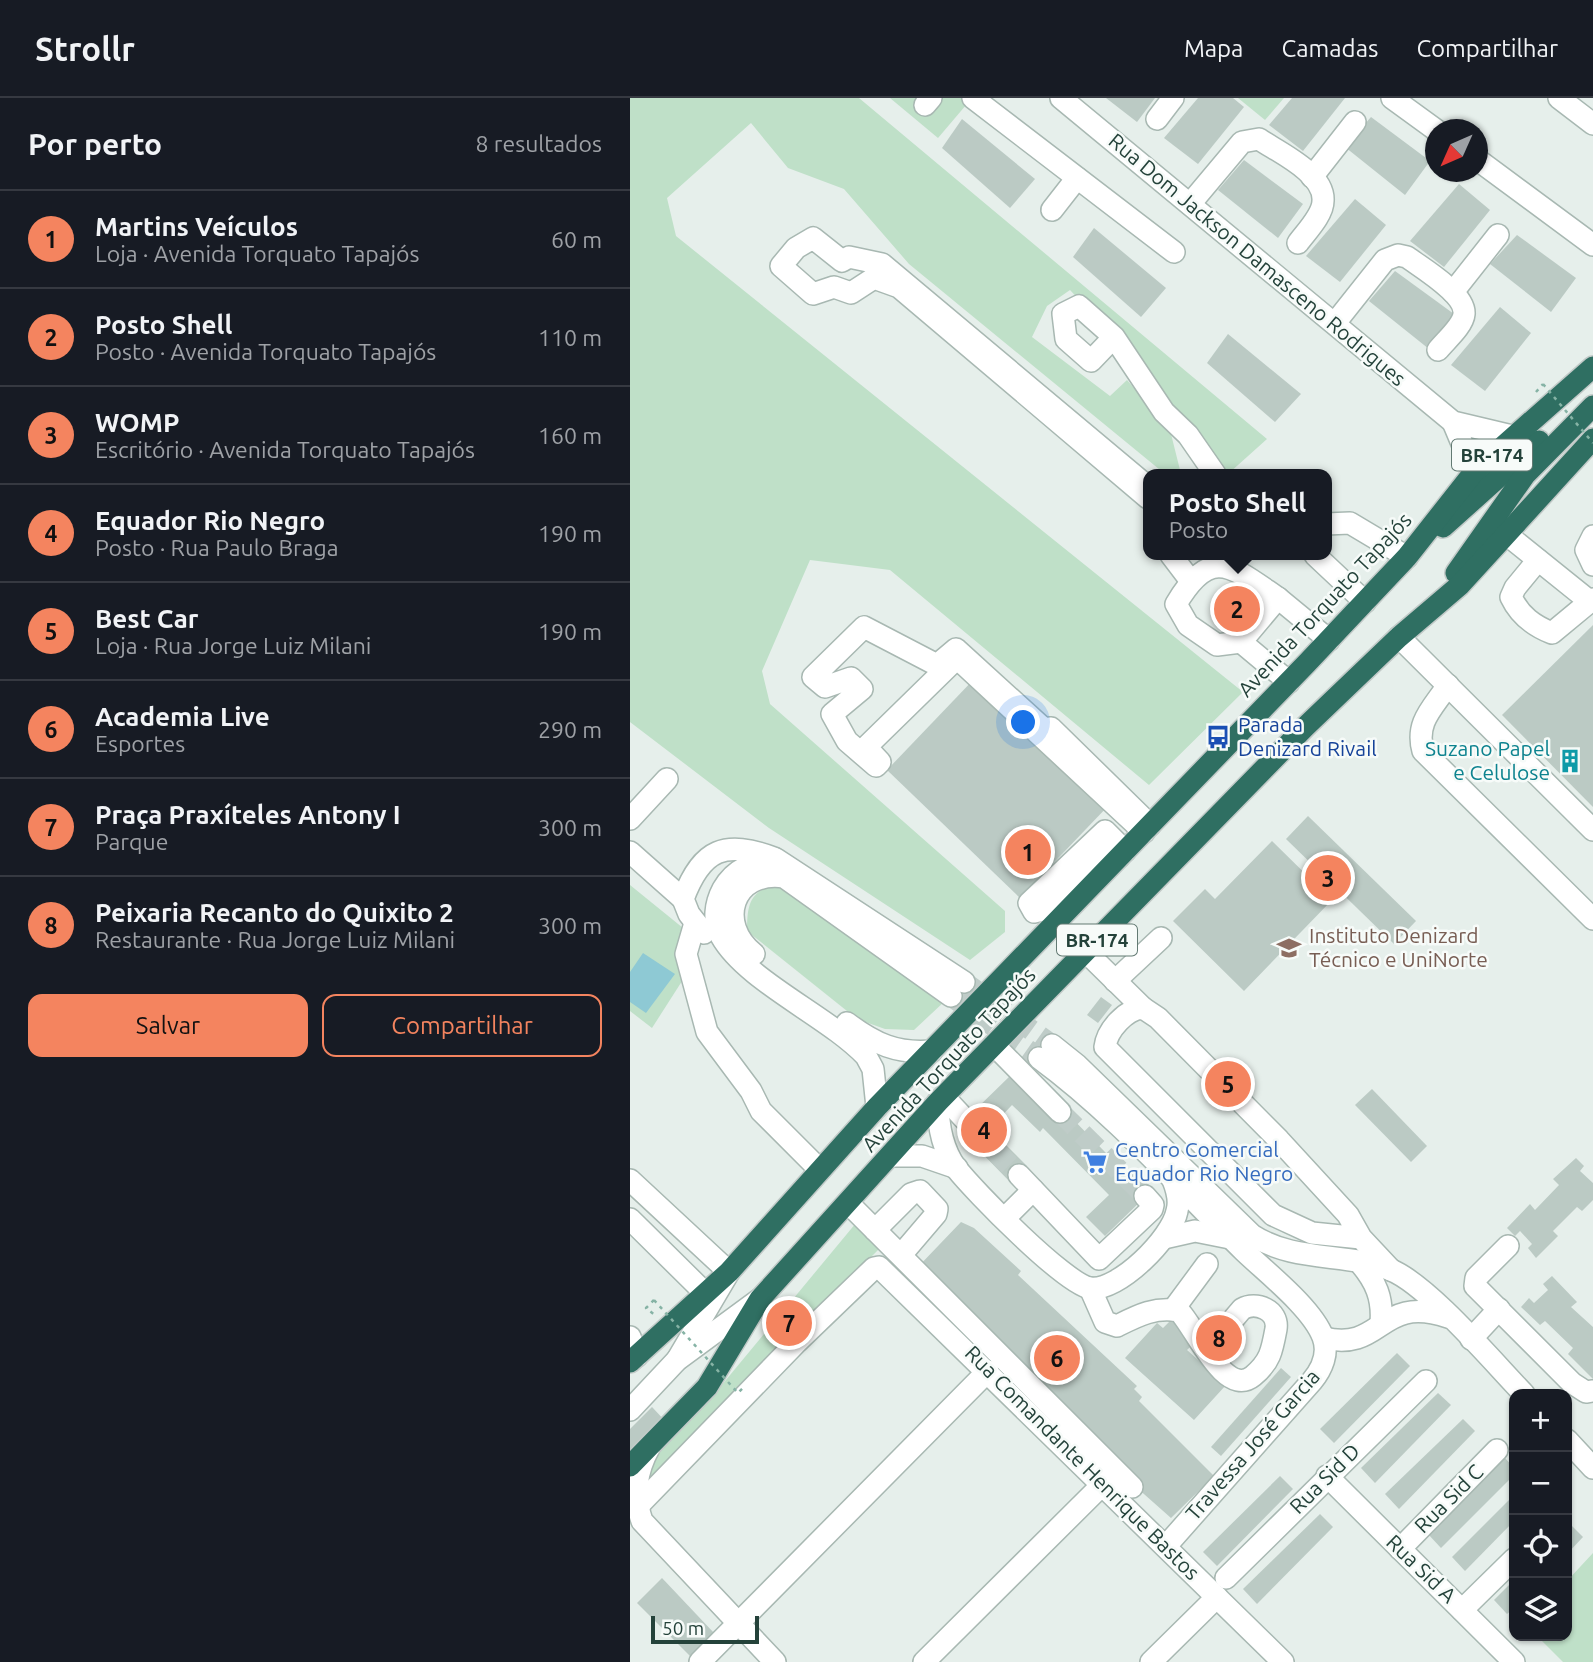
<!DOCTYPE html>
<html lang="pt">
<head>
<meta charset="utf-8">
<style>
  body { margin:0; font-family:Ubuntu,sans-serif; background:#242831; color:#f1f3f6 }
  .controls { position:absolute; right:21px; bottom:21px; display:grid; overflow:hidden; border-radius:14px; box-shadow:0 2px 5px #0004 }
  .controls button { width:63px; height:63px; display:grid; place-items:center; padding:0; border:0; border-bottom:2px solid #363941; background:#171b24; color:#f1f3f6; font:35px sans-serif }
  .compass { position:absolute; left:795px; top:21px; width:63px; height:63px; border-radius:50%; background:#171b24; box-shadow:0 2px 5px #0004; rotate:225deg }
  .scale { position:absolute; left:21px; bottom:18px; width:108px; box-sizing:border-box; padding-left:7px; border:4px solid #24423a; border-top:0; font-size:19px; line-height:24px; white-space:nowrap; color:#24423a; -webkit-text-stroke:5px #f7fbf9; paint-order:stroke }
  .you { position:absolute; left:394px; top:625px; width:24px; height:24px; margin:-18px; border:5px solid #fff; border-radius:50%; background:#1a73e8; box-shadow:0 0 0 10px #1a73e833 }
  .badge { display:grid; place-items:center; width:46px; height:46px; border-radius:50%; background:#f4845f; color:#111; font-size:23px; font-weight:700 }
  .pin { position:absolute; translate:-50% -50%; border:4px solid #fff; box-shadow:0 2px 7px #0006 }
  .popup { position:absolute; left:513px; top:371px; width:189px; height:91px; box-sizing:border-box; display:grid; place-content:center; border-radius:14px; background:#171b24; filter:drop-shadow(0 2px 5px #0005); font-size:23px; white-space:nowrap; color:#9ea1a6 }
  .popup b { font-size:26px; color:#f1f3f6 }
  .popup::after { content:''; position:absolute; left:50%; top:100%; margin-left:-14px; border:14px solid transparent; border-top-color:#171b24 }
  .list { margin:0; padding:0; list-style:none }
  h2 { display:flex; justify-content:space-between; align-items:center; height:91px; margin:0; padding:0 28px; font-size:30px }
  h2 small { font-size:23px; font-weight:400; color:#9ea1a6 }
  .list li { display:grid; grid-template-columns:46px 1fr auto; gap:21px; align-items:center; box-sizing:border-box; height:98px; padding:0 28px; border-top:2px solid #363941 }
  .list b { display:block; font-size:26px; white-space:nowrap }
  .list p { margin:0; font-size:23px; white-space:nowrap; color:#9ea1a6 }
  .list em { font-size:23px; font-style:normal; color:#9ea1a6 }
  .actions { display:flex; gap:14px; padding:21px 28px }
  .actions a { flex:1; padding:16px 0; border:2px solid #f4845f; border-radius:14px; text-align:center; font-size:24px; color:#f4845f }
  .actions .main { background:#f4845f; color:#111 }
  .icon { flex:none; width:38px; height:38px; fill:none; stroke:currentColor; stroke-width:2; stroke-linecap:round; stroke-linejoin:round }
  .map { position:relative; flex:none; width:963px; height:1564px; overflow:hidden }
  header { display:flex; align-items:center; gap:42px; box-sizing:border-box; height:98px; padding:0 35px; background:#171b24; border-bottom:2px solid #363941 }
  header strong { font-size:33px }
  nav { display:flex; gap:38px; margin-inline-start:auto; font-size:24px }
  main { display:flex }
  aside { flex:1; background:#171b24 }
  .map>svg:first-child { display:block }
</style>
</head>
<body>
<header>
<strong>Strollr</strong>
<nav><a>Mapa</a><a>Camadas</a><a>Compartilhar</a></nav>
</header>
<main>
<aside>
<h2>Por perto<small>8 resultados</small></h2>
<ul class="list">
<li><span class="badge">1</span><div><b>Martins Veículos</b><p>Loja · Avenida Torquato Tapajós</p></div><em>60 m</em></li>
<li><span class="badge">2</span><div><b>Posto Shell</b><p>Posto · Avenida Torquato Tapajós</p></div><em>110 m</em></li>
<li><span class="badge">3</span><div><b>WOMP</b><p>Escritório · Avenida Torquato Tapajós</p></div><em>160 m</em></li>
<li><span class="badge">4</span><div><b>Equador Rio Negro</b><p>Posto · Rua Paulo Braga</p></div><em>190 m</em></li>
<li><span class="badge">5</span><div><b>Best Car</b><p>Loja · Rua Jorge Luiz Milani</p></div><em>190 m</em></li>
<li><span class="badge">6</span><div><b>Academia Live</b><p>Esportes</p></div><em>290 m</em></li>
<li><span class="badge">7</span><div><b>Praça Praxíteles Antony I</b><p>Parque</p></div><em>300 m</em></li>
<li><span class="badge">8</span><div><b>Peixaria Recanto do Quixito 2</b><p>Restaurante · Rua Jorge Luiz Milani</p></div><em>300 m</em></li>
</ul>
<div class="actions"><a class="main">Salvar</a><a>Compartilhar</a></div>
</aside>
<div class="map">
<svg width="963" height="1564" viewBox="0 0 963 1564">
  <rect width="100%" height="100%" fill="#e6efeb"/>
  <g fill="#bfe0c8">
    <path d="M0 0H229L637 341 598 376 484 239 440 192 417 208 402 239 480 298 497 282 540 332 551 376H535L279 166 214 91 158 70 121 25 37 100 46 138 613 594 519 687 260 472 180 462 132 573 140 606 375 813V834L340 862 139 730 0 624Z"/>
    <path d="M260 0H342L308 40Z"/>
    <path d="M608 0H654L635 22Z"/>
    <path d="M146 786 315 903 284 932 255 931 227 921 117 833C117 808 119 793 146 786Z"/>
    <path d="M0 787 53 830 54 880 22 930 0 913Z"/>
    <path d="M226 1125 250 1150 14 1388 13 1370 81 1300Z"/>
    <path d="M963 1455V1564H933L907 1538H937V1483Z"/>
  </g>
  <path fill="#8ec9d4" d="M13 855 45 876 16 915 0 904V874Z"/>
  <g fill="#bbcac4">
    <path d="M476 0H525L507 24Z"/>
    <path d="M568 0H603L614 9 568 66 534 40Z"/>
    <path d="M662 0H715L673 53 639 27Z"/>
    <path d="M741 19 800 63 775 97 715 49Z"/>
    <path d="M332 21 405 81 380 110 312 50Z"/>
    <path d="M614 62 673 106 648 140 588 92Z"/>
    <path d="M829 86 860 112 814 169 780 143Z"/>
    <path d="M725 101 756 127 710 184 676 158Z"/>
    <path d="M464 130 536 190 511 219 443 159Z"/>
    <path d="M887 137 946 180 921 214 860 166Z"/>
    <path d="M765 173 824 216 799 251 739 203Z"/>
    <path d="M870 209 901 235 855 293 821 267Z"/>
    <path d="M598 236 671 296 645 324 577 265Z"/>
    <path d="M963 527V709L872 617Z"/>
    <path d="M346 579 479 707 390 800 257 672Z"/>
    <path d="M678 718 786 823 764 846 656 741Z"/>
    <path d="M642 743 702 802 614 893 543 823 575 791 585 801Z"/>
    <path d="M471 899 482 907 468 925 457 917Z"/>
    <path d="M381 977 433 1011 517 1097 475 1138 456 1119 479 1097 413 1030 410 1034 382 1007 366 1024 365 1036 397 1068 381 1085 343 1046V1014Z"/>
    <path d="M742 991 797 1048 781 1064 725 1007Z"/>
    <path d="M946 1060 954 1068 950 1073 963 1085V1102L952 1113 947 1109 923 1133 928 1138 906 1160 898 1150 902 1146 890 1133 885 1138 877 1130 900 1106 905 1112 929 1087 923 1081Z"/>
    <path d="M331 1124 344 1130 391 1173 388 1177 507 1288 504 1291 512 1299 509 1303 584 1378 541 1420 497 1381 286 1171Z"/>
    <path d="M922 1178 947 1204 941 1209 963 1229V1281L938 1256 943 1250 915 1223 910 1227 891 1209 899 1200 904 1205 918 1192 913 1186Z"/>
    <path d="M543 1220 567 1242 557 1252 596 1287 564 1322 495 1260 527 1225 533 1230Z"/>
    <path d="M767 1255 780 1268 704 1345 690 1331Z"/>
    <path d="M651 1270 661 1279 591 1358 581 1349Z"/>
    <path d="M808 1295 821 1307 745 1385 731 1370Z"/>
    <path d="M22 1309 37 1325 0 1360V1331Z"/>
    <path d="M833 1321 845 1333 769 1411 755 1396Z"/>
    <path d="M875 1360 884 1370V1377L811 1450 798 1436Z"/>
    <path d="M650 1378 663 1391 587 1468 573 1454Z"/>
    <path d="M884 1397V1423L835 1473 822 1459Z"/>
    <path d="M690 1416 703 1429 627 1506 613 1491Z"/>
    <path d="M941 1427 953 1439 937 1456V1430Z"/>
    <path d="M32 1480 84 1535 60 1558 7 1505Z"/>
    <path d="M884 1482V1510L877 1516 864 1502Z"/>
  </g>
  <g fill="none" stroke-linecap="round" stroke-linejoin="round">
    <g stroke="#bfccc8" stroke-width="21" stroke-dasharray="21 10" stroke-linecap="butt">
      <path d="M334 884 422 947"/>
      <path d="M321 898 409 960"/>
      <path d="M430 1014 515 1098"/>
      <path d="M343 1030 389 1077"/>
    </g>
    <g stroke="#a8b8b2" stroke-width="24">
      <g id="minor">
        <path d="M343 0 544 154"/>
        <path d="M431 0 823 324 882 338"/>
        <path d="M762 0 806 32"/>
        <path d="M929 0 963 26"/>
        <path d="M295 7 301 0"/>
        <path d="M527 21 543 0"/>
        <path d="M848 62 963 147"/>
        <path d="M682 79 725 24"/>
        <path d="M560 106 612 44 629 41C648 54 695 75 693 103 693 117 676 134 668 145"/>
        <path d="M422 112 447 80"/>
        <path d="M823 194 868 137"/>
        <path d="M705 225 755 162 768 157 777 159C792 170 836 196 834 216 833 228 815 243 808 252"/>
        <path d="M484 239 461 263 436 241 433 216 449 208 484 239 534 314 558 337 585 376"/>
        <path d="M823 324 844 374"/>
        <path d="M518 389 252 166 219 159 212 163 183 140 166 150 151 168 183 196 204 189 221 195 244 180 269 189 518 400"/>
        <path d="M696 426 720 425 777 459"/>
        <path d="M876 436 958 502"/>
        <path d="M963 438 956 452 963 467"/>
        <path d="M541 457 560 482"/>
        <path d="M685 457 735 504"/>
        <path d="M908 462 885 490 881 499C890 518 904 528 922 535L963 501"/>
        <path d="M769 539 963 732"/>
        <path d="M611 544 587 547 558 527 546 506C581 447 601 468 648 500"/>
        <path d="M659 584 611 544 648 500 699 542"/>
        <path d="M818 587C803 610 785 624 793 653L963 821"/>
        <path d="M0 721 37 681"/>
        <path d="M514 734 327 560 236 649 250 664 246 668 217 643 202 616 232 591 221 580 195 589 183 579 234 529 307 567 326 551 414 631 421 630 520 727"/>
        <path d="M0 754 53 801"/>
        <path d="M489 759 476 747 412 812 404 814 399 805 475 733 495 753"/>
        <path d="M65 825 56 856 77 934 121 993 131 1013 190 1072"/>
        <path d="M74 835 59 816 53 801C72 750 95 742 144 760"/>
        <path d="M456 854 513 910"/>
        <path d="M124 856C86 826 102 772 154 779L321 898"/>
        <path d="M485 883 531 840"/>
        <path d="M217 925C245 946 267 956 302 953"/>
        <path d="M364 947 430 1014"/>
        <path d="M422 947 447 967 622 1137C665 1165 716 1154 761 1172 798 1187 864 1265 894 1296"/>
        <path d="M409 960C484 1015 548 1088 614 1153 637 1175 682 1210 693 1239 699 1255 692 1271 682 1283L536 1448"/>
        <path d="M314 999 343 1030"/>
        <path d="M308 1004C308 1027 313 1052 326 1070 344 1093 435 1186 460 1190 488 1194 542 1140 547 1113 550 1103 547 1092 543 1082"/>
        <path d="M247 1009 243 971 236 958C198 918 116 883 91 838 83 823 85 806 93 791 105 770 123 764 146 761L334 884"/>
        <path d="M261 1058H292L327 1070"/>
        <path d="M389 1077 469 1161 522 1111 523 1107 515 1098"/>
        <path d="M0 1082 99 1174 47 1262"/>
        <path d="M218 1105 502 1389"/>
        <path d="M375 1120 403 1092"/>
        <path d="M0 1121 76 1196"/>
        <path d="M245 1132 281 1096 290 1093 307 1111 306 1116 271 1157"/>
        <path d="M534 1140 565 1133 600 1140"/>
        <path d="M731 1140 682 1135 643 1117 475 949C477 932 496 911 513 910L528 920 649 1042 718 1117 731 1140 761 1172"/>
        <path d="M878 1148 846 1180 845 1188 942 1285 956 1294 963 1293"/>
        <path d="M730 1165C746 1184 753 1200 751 1225"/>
        <path d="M460 1190 475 1224 487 1228C507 1218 526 1208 549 1213 565 1229 595 1301 623 1278 640 1264 642 1253 646 1231 649 1212 626 1203 612 1211L577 1252"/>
        <path d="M543 1212 577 1166"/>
        <path d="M0 1239 7 1258"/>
        <path d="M694 1240C754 1254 748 1196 818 1219"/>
        <path d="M841 1241 869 1211"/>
        <path d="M0 1312 47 1262 130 1201"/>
        <path d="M937 1342 963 1370"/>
        <path d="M19 1350C6 1374 3 1397 12 1423L145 1564"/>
        <path d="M697 1378 884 1564"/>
        <path d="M7 1409 167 1244 244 1170 249 1169 653 1564"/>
        <path d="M770 1451 867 1352"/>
        <path d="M596 1480 796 1283"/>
        <path d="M832 1512 884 1461"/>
        <path d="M70 1564 358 1273"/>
        <path d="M294 1564 472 1387"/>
        <path d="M521 1564 587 1499"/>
      </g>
    </g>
    <g stroke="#c2cac8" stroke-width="24">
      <g id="highway">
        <path d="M813 429 909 343"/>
        <path d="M826 475 895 377 963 308"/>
        <path d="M0 1264 99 1174 247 1009 677 565 777 459 844 374 963 269"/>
        <path d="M0 1368 77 1289 130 1201 308 1004 675 629 769 539 830 487 963 341"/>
      </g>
    </g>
    <g stroke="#86b3a5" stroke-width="2.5" stroke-dasharray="3.5 5" stroke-linecap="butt">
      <path d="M906 294 913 286"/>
      <path d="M24 1202 16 1210 26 1218"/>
    </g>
    <use href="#minor" stroke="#fff" stroke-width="21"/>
    <use href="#highway" stroke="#2f6f62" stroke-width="21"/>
    <g stroke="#86b3a5" stroke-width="2.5" stroke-dasharray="3.5 5" stroke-linecap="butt">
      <path d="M913 286 963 345"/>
      <path d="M24 1202 108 1295 114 1289"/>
    </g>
  </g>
  <defs>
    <g id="bus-bare" transform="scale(1.89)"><path d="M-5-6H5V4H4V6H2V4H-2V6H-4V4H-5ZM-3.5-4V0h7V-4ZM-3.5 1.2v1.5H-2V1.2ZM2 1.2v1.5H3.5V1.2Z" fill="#1a4fb4" stroke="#f7fbf9" stroke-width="2.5" paint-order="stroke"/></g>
    <g id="building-bare" transform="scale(1.89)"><path d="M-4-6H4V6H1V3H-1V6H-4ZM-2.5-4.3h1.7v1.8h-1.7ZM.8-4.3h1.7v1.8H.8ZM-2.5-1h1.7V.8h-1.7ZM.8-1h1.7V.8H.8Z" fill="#0f9aa8" stroke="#f7fbf9" stroke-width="2.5" paint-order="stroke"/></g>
    <g id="university-bare" transform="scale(1.89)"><path d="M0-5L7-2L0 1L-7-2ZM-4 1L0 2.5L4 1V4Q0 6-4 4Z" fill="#8d6e63" stroke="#f7fbf9" stroke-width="2.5" paint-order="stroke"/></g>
    <g id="supermarket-bare" transform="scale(1.89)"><path d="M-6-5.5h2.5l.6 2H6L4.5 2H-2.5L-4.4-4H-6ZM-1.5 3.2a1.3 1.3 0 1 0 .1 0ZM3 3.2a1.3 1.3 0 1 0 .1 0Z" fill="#3f7fe0" stroke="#f7fbf9" stroke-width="2.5" paint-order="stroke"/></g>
  </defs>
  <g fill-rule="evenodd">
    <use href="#bus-bare" x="588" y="639"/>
    <use href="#building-bare" x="940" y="663"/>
    <use href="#university-bare" x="659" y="850"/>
    <use href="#supermarket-bare" x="465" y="1064"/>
  </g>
  <g text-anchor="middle" stroke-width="5" stroke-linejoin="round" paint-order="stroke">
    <g fill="#f7fbf9" stroke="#637a73" stroke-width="2">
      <rect x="822" y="341.5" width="80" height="31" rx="5"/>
      <rect x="427" y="826.5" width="80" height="31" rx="5"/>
    </g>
    <g font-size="19" font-weight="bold" fill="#24423a">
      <text x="862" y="364">BR-174</text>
      <text x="467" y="849">BR-174</text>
    </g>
    <g font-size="21" fill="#24423a" stroke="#f7fbf9">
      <text transform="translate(627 162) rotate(40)" y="7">Rua Dom Jackson Damasceno Rodrigues</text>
      <text transform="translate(695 507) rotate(-47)" y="7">Avenida Torquato Tapajós</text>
      <text transform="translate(319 962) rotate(-47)" y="7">Avenida Torquato Tapajós</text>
      <text transform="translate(623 1347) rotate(-49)" y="7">Travessa José Garcia</text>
      <text transform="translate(452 1365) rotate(45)" y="7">Rua Comandante Henrique Bastos</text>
      <text transform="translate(695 1381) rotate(-45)" y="7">Rua Sid D</text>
      <text transform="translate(819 1401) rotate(-45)" y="7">Rua Sid C</text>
      <text transform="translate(791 1471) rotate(44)" y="7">Rua Sid A</text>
    </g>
    <g font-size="21" fill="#164399" stroke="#f7fbf9" text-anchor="start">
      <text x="608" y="634">Parada<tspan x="608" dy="24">Denizard Rivail</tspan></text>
    </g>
    <g font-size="21" fill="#0d838f" stroke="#f7fbf9" text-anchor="end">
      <text x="920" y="658">Suzano Papel<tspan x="920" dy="24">e Celulose</tspan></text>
    </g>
    <g font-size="21" fill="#785e54" stroke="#f7fbf9" text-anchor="start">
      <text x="679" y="845">Instituto Denizard<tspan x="679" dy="24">Técnico e UniNorte</tspan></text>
    </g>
    <g font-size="21" fill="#366cbe" stroke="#f7fbf9" text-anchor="start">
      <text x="485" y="1059">Centro Comercial<tspan x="485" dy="24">Equador Rio Negro</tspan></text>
    </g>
  </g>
</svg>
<div class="controls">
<button>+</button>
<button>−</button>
<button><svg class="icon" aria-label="locate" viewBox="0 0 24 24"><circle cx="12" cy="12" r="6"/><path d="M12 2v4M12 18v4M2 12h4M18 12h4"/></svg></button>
<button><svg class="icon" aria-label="layers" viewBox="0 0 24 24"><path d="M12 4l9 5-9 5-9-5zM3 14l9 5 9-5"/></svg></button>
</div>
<svg class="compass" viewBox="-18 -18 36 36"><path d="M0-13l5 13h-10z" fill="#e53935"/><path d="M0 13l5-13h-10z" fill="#9ea1a6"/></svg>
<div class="scale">50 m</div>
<div class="you"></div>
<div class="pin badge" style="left:398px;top:754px">1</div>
<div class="pin badge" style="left:607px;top:511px">2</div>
<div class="popup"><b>Posto Shell</b>Posto</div>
<div class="pin badge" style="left:698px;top:780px">3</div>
<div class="pin badge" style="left:354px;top:1032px">4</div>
<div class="pin badge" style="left:598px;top:986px">5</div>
<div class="pin badge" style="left:427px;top:1260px">6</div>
<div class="pin badge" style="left:159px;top:1225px">7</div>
<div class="pin badge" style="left:589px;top:1240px">8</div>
</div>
</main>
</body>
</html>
